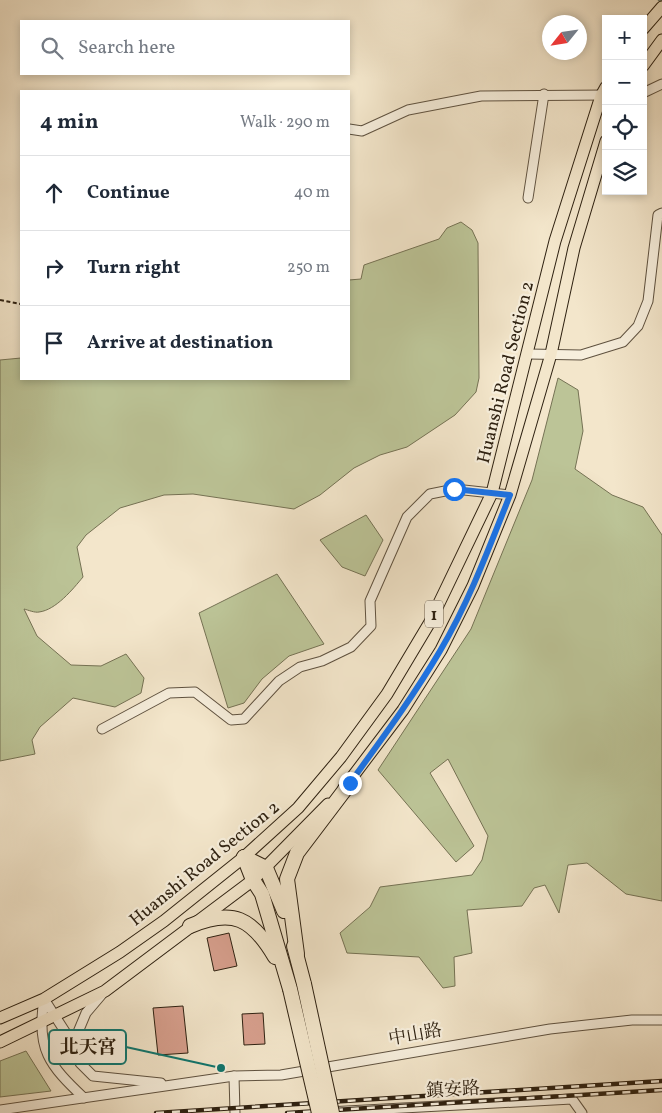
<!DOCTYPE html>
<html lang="en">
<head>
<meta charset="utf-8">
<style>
  body { margin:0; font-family:Vollkorn,"Noto Serif TC",serif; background:#f6f6f7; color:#1f2937 }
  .controls { position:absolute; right:15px; top:15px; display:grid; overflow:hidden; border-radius:0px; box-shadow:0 2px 8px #0003 }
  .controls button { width:45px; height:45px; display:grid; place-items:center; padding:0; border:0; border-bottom:1px solid #e0e1e3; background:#fff; color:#1f2937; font:25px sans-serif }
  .compass { position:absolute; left:542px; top:15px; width:45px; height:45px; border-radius:50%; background:#fff; box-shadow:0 2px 8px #0003; rotate:240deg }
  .stop { position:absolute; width:15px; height:15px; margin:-11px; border:4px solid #1a73e8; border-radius:50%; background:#fff }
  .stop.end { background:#1a73e8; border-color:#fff; box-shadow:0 1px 5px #0008 }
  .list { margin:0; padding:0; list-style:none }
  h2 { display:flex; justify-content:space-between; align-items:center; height:65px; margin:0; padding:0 20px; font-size:21px }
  h2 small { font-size:16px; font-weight:400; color:#747a83 }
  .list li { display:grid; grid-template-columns:32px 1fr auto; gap:15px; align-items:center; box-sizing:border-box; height:75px; padding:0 20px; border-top:1px solid #e0e1e3 }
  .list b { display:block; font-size:19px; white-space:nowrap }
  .list em { font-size:16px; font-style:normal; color:#747a83 }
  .icon { flex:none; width:28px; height:28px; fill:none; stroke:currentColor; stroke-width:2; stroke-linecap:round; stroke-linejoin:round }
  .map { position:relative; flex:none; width:662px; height:1113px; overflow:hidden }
  .search { position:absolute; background:#fff; box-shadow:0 2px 8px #0003; left:20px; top:20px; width:330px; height:55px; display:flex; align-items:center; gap:12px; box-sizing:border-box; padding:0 18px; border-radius:0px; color:#747a83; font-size:19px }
  .panel { position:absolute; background:#fff; box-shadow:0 2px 8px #0003; left:20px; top:90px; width:330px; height:290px; border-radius:0px }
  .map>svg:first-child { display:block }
</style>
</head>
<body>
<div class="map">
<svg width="662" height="1113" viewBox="0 0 662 1113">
  <rect width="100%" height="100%" fill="#f3e6cb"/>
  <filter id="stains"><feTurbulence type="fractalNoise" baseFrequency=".004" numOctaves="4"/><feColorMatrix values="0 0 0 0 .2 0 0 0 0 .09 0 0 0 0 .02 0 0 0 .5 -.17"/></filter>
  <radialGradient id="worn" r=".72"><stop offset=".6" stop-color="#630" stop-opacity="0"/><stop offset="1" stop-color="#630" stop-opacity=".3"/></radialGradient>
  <g fill="#bcc497" stroke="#757254">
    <path d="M461 222 472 230 478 243 479 378 476 392 455 415 407 447 380 455 354 468 320 495 294 509 193 494 164 495 120 508 86 535 77 547 83 577C73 589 56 610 39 612 35 613 28 610 24 609L37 636 71 665 101 666 126 654 144 678 141 693 115 707 73 698 40 727 32 740 35 754 0 761V360L21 358V379H349V280L361 279 364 265 439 239 447 228Z"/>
    <path d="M558 378 578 390 583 431 575 469 612 495 643 507 662 535V901L626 894 587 863 568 865 559 913 545 885 534 888 522 906 467 910 472 953 454 957 455 986 443 988 419 957 347 953 340 933 370 907 380 887 472 875 482 860 488 836 448 759 430 773 474 846 456 862 378 770 471 629 532 480Z"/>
    <path d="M366 515 383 540 365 576 342 567 320 540Z"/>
    <path d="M277 574 324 644 289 656 262 679 244 703 228 708 199 613Z"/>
    <path d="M26 1051 51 1091 0 1097V1061Z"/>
  </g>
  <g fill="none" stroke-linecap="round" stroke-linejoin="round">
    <path stroke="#708072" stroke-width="2.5" d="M659 0 662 1"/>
  </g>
  <g fill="#d79f8d" stroke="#2e2111">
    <path d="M229 933 237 966 214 971 207 938Z"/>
    <path d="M183 1006 188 1053 158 1055 153 1008Z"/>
    <path d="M263 1013 265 1044 244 1045 242 1014Z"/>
  </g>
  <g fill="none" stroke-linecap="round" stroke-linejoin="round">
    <g stroke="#5f5240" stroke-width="11">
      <g id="minor">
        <path d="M643 93 662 84"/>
        <path d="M349 129 362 131 408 110 481 96 606 95"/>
        <path d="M528 198 544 94"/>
        <path d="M529 354 581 355 623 342 638 326 648 301 658 215 662 213"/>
        <path d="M102 729 169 693 195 692 231 720 244 719 279 681 300 667 322 661 351 647 371 626 370 601 407 517 430 494 455 489 510 495"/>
        <path d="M44 999 73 1044 80 1063 93 1076 161 1083"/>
        <path d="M44 999C36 1049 49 1065 84 1098"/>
        <path d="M73 1044 86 1013 103 993"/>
        <path d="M234 1076 235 1113"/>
        <path d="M0 1110 234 1076 281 1075 550 1029 632 1020H662"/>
        <path d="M328 1112 572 1099 582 1113"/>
      </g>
    </g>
    <g stroke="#2e2111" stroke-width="13">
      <g id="major">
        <path d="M643 29 662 7"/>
        <path d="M643 66 662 40"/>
        <path d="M344 788 403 710 441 650 473 586 510 495 551 354 574 248 606 141"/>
        <path d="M0 1018 44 999 120 952 164 921 244 857 298 808 341 757 387 694 430 622 492 493 555 241 601 96 606 87"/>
        <path d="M0 1042 105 991 253 880 328 804"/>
      </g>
    </g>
    <g stroke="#2e2111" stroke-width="16">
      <g id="highway">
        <path d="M244 857 266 868 284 911"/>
        <path d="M244 857 253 880 262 894 290 989"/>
        <path d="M190 926C233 908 252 918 275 957"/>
        <path d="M294 946 304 984"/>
        <path d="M297 954 287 879 297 853 350 783"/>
      </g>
    </g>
    <path stroke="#2e2111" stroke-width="2" stroke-dasharray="4 2.5" stroke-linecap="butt" d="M0 300 21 304"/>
    <use href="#minor" stroke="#f7efdd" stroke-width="9"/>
    <use href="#major" stroke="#f3e6cb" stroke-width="11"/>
    <use href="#highway" stroke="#f3e6cb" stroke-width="14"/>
    <g stroke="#2e2111" stroke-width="4.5">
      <g id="rail">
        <path d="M156 1113 662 1081"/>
        <path d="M287 1113 662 1090"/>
      </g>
    </g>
    <use href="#rail" stroke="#f7efdd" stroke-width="2.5" stroke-dasharray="8" stroke-linecap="butt"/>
    <g stroke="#2e2111" stroke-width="16" stroke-linecap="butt">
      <g id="highway-bridge">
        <path d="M304 984 332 1113"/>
        <path d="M290 989 319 1113"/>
      </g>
    </g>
    <use href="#highway-bridge" stroke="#f3e6cb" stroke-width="14"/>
  </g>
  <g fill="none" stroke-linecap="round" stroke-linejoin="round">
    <path stroke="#1a73e8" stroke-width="6" d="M350 783C381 740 413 697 440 651 469 602 489 548 510 495L454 489"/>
  </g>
  <g text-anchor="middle" stroke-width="4.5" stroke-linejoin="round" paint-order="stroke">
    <rect fill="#f7efdd" stroke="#6a5f4e" stroke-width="1" x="425" y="600.5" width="18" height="27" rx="4"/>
    <g font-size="16" font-weight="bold" fill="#2e2111">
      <text x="434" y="620">1</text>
    </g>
    <g font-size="18" fill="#2e2111" stroke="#f7efdd">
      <text transform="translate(505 372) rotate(-76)" y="6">Huanshi Road Section 2</text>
      <text transform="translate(204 863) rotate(-39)" y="6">Huanshi Road Section 2</text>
      <text transform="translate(415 1034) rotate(-10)" y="6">中山路</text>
      <text transform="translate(453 1089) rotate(-3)" y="6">鎮安路</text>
    </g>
  </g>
  <path fill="none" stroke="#0f766e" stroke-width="2" d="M221 1068L126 1047"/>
  <circle fill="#0f766e" stroke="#f7efdd" stroke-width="2" cx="221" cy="1068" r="5"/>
  <rect fill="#f7efdd" stroke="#0f766e" stroke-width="2" x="49" y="1030" width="77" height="34" rx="5"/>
  <g font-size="19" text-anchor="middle" font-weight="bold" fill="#2e2111">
    <text x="88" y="1053">北天宮</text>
  </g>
  <rect width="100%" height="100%" filter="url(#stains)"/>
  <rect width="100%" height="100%" fill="url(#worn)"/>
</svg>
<div class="controls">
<button>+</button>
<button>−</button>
<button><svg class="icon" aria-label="locate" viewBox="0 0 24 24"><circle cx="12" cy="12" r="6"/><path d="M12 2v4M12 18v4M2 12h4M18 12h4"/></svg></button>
<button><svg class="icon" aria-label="layers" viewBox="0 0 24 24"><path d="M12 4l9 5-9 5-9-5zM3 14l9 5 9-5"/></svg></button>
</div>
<svg class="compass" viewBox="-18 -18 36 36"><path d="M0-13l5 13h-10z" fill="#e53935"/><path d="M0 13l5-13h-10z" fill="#747a83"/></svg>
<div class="stop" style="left:454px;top:489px"></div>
<div class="stop end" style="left:350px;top:783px"></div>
<div class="search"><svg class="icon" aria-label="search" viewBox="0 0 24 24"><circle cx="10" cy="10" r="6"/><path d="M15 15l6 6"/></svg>Search here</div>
<section class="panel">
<h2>4 min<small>Walk · 290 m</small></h2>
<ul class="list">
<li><svg class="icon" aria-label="ahead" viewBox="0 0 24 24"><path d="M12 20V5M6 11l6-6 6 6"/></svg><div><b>Continue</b></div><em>40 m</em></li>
<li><svg class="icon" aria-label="right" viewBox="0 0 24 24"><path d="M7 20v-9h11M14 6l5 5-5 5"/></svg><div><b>Turn right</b></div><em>250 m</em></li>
<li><svg class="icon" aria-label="arrive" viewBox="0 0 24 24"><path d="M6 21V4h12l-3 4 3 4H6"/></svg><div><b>Arrive at destination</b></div></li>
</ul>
</section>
</div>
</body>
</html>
